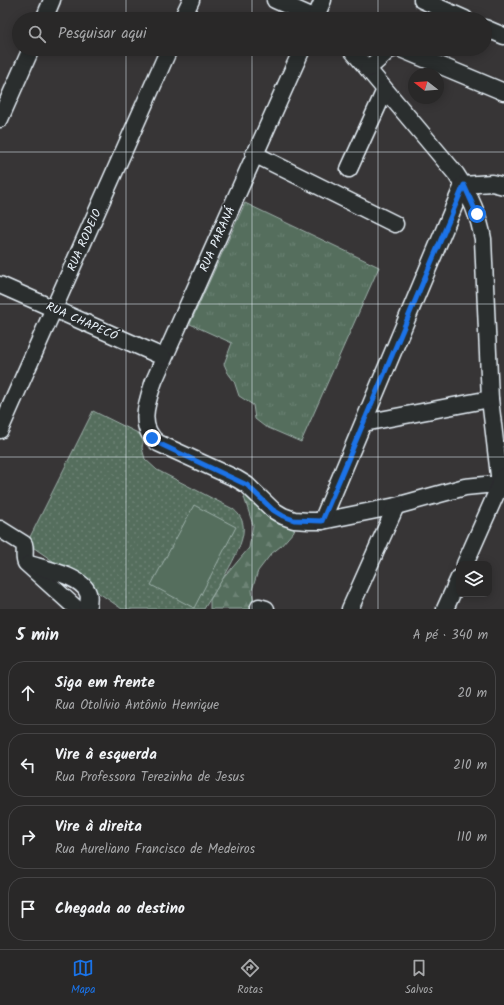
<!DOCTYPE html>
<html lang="pt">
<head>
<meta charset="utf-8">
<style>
  body { margin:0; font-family:Kalam,sans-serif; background:#313030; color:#f1f3f6 }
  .controls { position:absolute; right:12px; bottom:12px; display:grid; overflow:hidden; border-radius:8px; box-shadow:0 2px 10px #0003 }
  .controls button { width:36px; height:36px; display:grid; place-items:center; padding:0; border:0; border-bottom:1px solid #454445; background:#292828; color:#f1f3f6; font:20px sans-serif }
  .compass { position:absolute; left:408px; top:68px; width:36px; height:36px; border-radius:50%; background:#292828; box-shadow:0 2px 10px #0003; rotate:287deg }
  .stop { position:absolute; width:12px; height:12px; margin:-9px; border:3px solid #1a73e8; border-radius:50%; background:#fff }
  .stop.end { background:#1a73e8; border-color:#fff; box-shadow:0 1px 4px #0008 }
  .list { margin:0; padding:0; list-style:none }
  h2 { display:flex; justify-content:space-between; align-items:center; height:52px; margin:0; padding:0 16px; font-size:17px }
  h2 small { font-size:13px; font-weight:400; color:#a5a6a8 }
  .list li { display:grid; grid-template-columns:26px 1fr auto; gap:12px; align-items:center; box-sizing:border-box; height:64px; margin:0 8px 8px; padding:0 8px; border:1px solid #454445; border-radius:16px }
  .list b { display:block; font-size:15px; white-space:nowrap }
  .list p { margin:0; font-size:13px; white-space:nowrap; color:#a5a6a8 }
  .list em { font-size:13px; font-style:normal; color:#a5a6a8 }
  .icon { flex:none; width:22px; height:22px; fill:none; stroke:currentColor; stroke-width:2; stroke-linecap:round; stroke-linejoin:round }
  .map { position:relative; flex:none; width:504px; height:609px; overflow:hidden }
  .search { position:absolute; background:#292828; box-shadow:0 2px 10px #0003; left:12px; right:12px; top:12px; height:44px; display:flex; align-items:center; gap:10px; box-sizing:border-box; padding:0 14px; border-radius:22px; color:#a5a6a8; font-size:15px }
  .sheet { height:340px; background:#292828 }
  nav { display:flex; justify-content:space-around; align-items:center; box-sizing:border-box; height:56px; border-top:1px solid #454445; background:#292828; font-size:11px; color:#a5a6a8 }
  nav a { display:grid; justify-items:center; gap:2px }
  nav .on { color:#1a73e8 }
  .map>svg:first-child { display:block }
</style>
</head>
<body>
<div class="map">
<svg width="504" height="609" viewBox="0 0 504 609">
  <defs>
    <pattern id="grass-tufts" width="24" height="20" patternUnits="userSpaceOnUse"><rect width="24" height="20" fill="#546e5d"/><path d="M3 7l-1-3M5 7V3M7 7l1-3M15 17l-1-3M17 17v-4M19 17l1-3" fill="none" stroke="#6d8375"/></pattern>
    <pattern id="forest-firs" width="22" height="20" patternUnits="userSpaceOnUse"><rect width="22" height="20" fill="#546e5d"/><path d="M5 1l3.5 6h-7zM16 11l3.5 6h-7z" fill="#6d8375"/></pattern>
    <pattern id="park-dots" width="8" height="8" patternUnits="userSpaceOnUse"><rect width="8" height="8" fill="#546e5d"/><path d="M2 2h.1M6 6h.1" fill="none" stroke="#6d8375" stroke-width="1.8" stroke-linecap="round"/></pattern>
  </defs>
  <rect width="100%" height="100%" fill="#373536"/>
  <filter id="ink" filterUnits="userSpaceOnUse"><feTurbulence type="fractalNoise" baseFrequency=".025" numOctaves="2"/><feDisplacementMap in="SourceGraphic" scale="8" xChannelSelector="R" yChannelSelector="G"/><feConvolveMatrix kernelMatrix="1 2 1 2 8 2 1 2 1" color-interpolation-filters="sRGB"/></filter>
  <g filter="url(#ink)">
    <path fill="url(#grass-tufts)" stroke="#9eb0aa" d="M245 203 379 267 301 442 264 426 255 419 253 405 239 396 234 381 228 373 224 364 232 343 190 324Z"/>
    <path fill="url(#forest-firs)" stroke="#9eb0aa" d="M248 493 294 526V531L281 546 271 554 258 571 252 590 255 609H210V600L221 581 249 548 253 525 244 497Z"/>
    <path fill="url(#park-dots)" stroke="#9eb0aa" d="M93 411 144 436 142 448 145 459 157 470 233 509C238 513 242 518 243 525 247 546 215 590 204 609H122L27 543Z"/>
    <path fill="#546e5d" stroke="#9eb0aa" d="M194 505 236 527 194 608 151 585Z"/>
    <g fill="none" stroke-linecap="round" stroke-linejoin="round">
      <g stroke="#e8f1f8" stroke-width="19">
        <g id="minor">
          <path d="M275 0 318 19"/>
          <path d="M422 0 465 19"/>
          <path d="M44 19 52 0"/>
          <path d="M182 19 191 0"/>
          <path d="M315 19 323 0"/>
          <path d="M485 28 504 36"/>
          <path d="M302 49 154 381C147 402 137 427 158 443L237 479 247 485 273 510 283 516 294 520 309 521H322L396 506 465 487 485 485H504"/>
          <path d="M351 49 456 174C470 195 479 215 483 239L490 399 500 484"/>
          <path d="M401 49 504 92"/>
          <path d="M368 69 389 50 393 49"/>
          <path d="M0 119 31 49"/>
          <path d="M254 154 395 224"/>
          <path d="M349 169 385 90"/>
          <path d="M0 285 163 357"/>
          <path d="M364 423 490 399"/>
          <path d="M0 430 169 49"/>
          <path d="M322 521 463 185 492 183 504 186"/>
          <path d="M0 529 24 544C26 551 23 557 26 563L77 609"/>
          <path d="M29 564C45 569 82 576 88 593 90 598 88 604 87 609"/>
          <path d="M465 564 504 476"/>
          <path d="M259 607 266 609"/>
          <path d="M350 609 396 506"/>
          <path d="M445 609 459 578"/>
        </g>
      </g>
      <use href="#minor" stroke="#2a2d2e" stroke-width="16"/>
    </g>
  </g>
  <g fill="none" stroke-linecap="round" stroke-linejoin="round" filter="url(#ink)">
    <path stroke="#1a73e8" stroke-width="5" d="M152 438 158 443 247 485 273 510 283 516 294 520 322 521 464 185 477 214"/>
  </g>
  <path fill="none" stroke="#e8f1f8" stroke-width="1" stroke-opacity="0.55" d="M126 0V19M252 0V19M378 0V19M126 49V609M252 49V609M378 49V609M0 152H504M0 304H504M0 457H504"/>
  <g text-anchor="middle" stroke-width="3.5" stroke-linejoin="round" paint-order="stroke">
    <g font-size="12" fill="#e8f1f8" stroke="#2a2d2e">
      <text transform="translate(217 239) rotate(-66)" y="4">RUA PARANÁ</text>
      <text transform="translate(84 240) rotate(-66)" y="4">RUA RODEIO</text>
      <text transform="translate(82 321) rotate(24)" y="4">RUA CHAPECÓ</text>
    </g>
  </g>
</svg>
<div class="controls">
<button><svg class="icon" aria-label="layers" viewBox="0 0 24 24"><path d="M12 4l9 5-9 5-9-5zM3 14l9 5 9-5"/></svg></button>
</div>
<svg class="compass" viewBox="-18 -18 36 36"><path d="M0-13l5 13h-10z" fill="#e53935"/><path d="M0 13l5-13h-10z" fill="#a5a6a8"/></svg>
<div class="stop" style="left:477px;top:214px"></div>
<div class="stop end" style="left:152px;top:438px"></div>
<div class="search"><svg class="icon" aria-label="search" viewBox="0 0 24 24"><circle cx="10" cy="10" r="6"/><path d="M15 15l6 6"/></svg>Pesquisar aqui</div>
</div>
<section class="sheet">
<h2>5 min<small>A pé · 340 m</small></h2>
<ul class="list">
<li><svg class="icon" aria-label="ahead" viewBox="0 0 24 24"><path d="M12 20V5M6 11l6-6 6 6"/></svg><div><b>Siga em frente</b><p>Rua Otolívio Antônio Henrique</p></div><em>20 m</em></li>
<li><svg class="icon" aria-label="left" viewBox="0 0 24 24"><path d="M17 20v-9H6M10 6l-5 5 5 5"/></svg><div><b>Vire à esquerda</b><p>Rua Professora Terezinha de Jesus</p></div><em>210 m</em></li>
<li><svg class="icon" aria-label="right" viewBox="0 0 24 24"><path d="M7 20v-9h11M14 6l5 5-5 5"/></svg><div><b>Vire à direita</b><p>Rua Aureliano Francisco de Medeiros</p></div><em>110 m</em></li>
<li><svg class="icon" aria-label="arrive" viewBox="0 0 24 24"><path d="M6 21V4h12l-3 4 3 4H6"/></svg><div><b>Chegada ao destino</b></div></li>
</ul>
</section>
<nav>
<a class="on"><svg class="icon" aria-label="map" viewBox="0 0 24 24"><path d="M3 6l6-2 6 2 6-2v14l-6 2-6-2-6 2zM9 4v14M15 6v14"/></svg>Mapa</a>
<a><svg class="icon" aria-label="directions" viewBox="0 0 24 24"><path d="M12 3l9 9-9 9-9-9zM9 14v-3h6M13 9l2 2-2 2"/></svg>Rotas</a>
<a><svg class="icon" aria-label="saved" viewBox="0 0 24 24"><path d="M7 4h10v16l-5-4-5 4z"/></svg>Salvos</a>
</nav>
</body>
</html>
